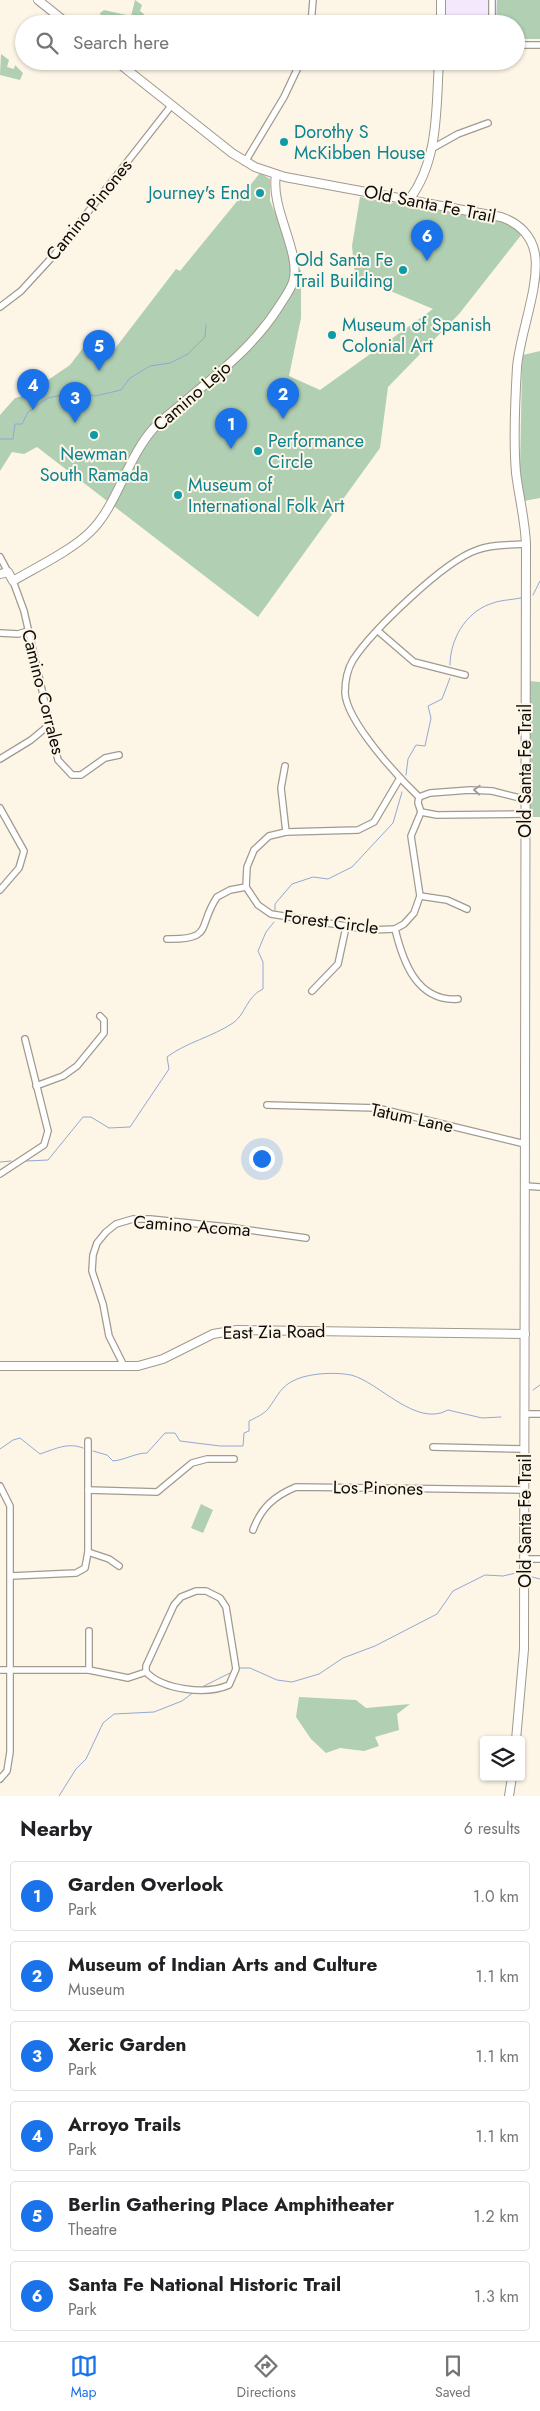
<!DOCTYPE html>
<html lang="en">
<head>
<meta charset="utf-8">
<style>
  body { margin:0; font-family:Jost,sans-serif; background:#f2f2f2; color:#202124 }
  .controls { position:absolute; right:15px; bottom:15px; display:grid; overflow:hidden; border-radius:5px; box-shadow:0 1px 4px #0004 }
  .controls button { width:45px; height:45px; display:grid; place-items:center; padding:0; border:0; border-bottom:1px solid #e0e0e0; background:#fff; color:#202124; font:25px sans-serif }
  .you { position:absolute; left:261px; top:1158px; width:18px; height:18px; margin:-12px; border:4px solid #fff; border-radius:50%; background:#1a73e8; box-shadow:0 0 0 8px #1a73e833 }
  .badge { display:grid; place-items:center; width:32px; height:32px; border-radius:50%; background:#1a73e8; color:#fff; font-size:16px; font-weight:700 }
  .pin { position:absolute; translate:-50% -41px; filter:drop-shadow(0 1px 2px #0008) }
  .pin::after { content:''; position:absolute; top:26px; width:18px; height:15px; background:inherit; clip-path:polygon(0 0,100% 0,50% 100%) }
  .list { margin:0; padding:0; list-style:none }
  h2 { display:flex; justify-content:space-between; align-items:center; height:65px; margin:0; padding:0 20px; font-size:21px }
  h2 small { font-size:16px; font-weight:400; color:#757577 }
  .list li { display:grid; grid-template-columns:32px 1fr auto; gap:15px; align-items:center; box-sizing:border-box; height:70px; margin:0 10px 10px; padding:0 10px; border:1px solid #e0e0e0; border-radius:5px }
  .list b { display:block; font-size:19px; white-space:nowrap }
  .list p { margin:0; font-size:16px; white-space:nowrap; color:#757577 }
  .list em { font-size:16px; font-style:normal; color:#757577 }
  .icon { flex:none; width:28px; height:28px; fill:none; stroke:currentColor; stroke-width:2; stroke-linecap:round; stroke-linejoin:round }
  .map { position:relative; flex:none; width:540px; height:1796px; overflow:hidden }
  .search { position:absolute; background:#fff; box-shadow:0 1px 4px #0004; left:15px; right:15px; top:15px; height:55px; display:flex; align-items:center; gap:12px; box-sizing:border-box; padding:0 18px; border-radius:28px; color:#757577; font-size:19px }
  .sheet { height:545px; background:#fff }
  nav { display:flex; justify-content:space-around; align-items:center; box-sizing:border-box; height:70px; border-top:1px solid #e0e0e0; background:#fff; font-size:14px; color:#757577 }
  nav a { display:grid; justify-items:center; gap:2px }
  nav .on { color:#1a73e8 }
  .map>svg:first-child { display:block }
</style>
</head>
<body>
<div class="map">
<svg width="540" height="1796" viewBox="0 0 540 1796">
  <rect width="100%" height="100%" fill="#fdf6e7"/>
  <path fill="#f3e8fc" d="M444 0H540V39H516V24H444Z"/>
  <g fill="#b1cfb3">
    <path d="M135 0 142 5 140 11 144 14C142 22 135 24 128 24L124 18 115 20 113 24H108L105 20 102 21 100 13 104 10 131 16Z"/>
    <path d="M497 0H540V39H516V24H496Z"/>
    <path d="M1 54 9 60 7 67 14 69 15 65 23 73 20 80 0 75Z"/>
    <path d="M260 173 270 179V201L282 229 292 270H301V318L289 376 320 390 433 309 355 276 352 246 360 197 504 222 522 234 459 314 388 387 380 448 258 617 37 447 24 454 12 452 0 471V415L15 398 26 395 70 365 86 344 107 359 176 269 180 271Z"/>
    <path d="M540 351V498L524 501 520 469 522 367 523 355Z"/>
    <path d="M529 681 540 682V817H529Z"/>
    <path d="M201 1504 213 1510 203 1533 191 1528Z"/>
    <path d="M299 1697 356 1700 366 1708 410 1704 397 1714 399 1730 375 1737 379 1746 364 1751 340 1748 326 1753 311 1739 296 1717Z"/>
  </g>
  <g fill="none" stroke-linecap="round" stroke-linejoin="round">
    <g stroke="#92a8d5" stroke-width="1">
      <path d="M0 439H13L15 424H22L28 412 48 398 71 393 80 392 95 396 121 390 130 378 150 366 170 363 188 354 205 337 206 325"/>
      <path d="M533 595 540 581"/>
      <path d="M450 665C450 640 465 613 490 604 499 600 511 600 521 598"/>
      <path d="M406 775 408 759 416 745 425 746 431 718 428 706 442 699 450 678"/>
      <path d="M275 910V904L292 884 313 877 328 879 352 867 393 823 402 792"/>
      <path d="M26 1161 48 1160 83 1117H91L109 1128 130 1127 169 1069 167 1057C187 1042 212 1037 233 1023 246 1014 246 997 263 989V962L258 951 266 932 274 922"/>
      <path d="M0 1162 11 1161"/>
      <path d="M533 1390 540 1385"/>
      <path d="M0 1449 13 1440 20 1438 40 1454C55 1449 68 1442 83 1448"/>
      <path d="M93 1451 107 1455 113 1461C125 1460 135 1453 147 1453L165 1433H175L180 1441 220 1446H243L244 1433 249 1431V1421C255 1418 264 1414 268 1409 278 1396 280 1386 297 1379 312 1373 335 1372 351 1375 379 1382 416 1428 448 1410L482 1418 501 1417"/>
      <path d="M528 1576 540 1579"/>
      <path d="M240 1668H250L277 1680 292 1682 319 1674 343 1658 375 1646 437 1614 453 1591 485 1575 503 1576 520 1572"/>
      <path d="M204 1686 230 1673"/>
      <path d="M59 1796 76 1769 86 1759 103 1723 114 1714 154 1712 182 1701 194 1692"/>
    </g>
    <g stroke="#a19a8d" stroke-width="8">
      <g id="street">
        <path d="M311 24 313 0"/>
        <path d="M492 24V0"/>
        <path d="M516 45H540"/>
        <path d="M433 148 458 134 488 123"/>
        <path d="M245 162 284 97 301 61"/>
        <path d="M0 307 21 291 55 254 171 106"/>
        <path d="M0 557 8 572"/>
        <path d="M13 581 24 611 58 760 72 775H81L105 758 119 755"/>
        <path d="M378 631 414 662 465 675"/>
        <path d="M0 633 18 634 28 631"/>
        <path d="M0 759 31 740 49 725"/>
        <path d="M285 766 281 788 286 832"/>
        <path d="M400 778 374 822 358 830 286 832 269 836 254 850 247 867 246 887 258 905 271 914 371 930 395 929 404 924 414 913 420 896 411 836 421 812"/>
        <path d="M419 797C398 777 347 722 345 693 345 682 347 670 353 660 372 631 444 561 477 550 492 544 510 545 526 544"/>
        <path d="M419 797 430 793 470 790 492 791 524 799"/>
        <path d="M419 797 418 803 421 812"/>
        <path d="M0 808 24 851 19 868 0 890"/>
        <path d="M421 812 437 815 524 814"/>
        <path d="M420 896 447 900 467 909"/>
        <path d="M395 929C403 962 417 1002 458 999"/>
        <path d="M167 939C214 940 197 927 217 897L230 890 246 887"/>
        <path d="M312 991 338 964 346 927"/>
        <path d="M36 1086 63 1076 77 1066 104 1033V1020L100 1016"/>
        <path d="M267 1105 377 1108 525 1144"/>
        <path d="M0 1174 44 1145 48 1131 25 1039"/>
        <path d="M525 1186 540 1187"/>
        <path d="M124 1366 109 1336 103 1304 92 1271 93 1255 97 1243 106 1232 116 1224 133 1219H150L228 1227 306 1238"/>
        <path d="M526 1414H540"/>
        <path d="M433 1447 525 1449"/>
        <path d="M0 1486 10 1506V1752L7 1771 0 1779"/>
        <path d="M88 1490 157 1492 192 1463 207 1459H234"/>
        <path d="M253 1530C261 1508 274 1496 296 1487L524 1490"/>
        <path d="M88 1552 109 1559 119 1566"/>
        <path d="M525 1559H540"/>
        <path d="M11 1576 76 1573 85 1568 88 1552V1441"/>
        <path d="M196 1591H206L220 1598 226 1607 236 1669 229 1685C206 1695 163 1690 146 1672V1666L174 1605 181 1597Z"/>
        <path d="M89 1631V1670"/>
        <path d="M0 1670H89L128 1678 146 1672"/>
      </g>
    </g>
    <g stroke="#a19a8d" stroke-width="10">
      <g id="secondary">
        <path d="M38 0 68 24"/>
        <path d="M441 24V0"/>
        <path d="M116 61 232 153 255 167 285 177 501 217C519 223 532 236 535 254 540 286 520 333 517 367 515 401 513 438 516 473 519 497 525 520 526 544L524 1649 516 1740"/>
        <path d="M409 200C439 160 436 110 439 61"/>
        <path d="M0 574 8 572 13 581C35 568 72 550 90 532 117 506 126 460 153 429 164 417 178 408 190 397 223 370 255 344 278 308 283 300 290 291 293 282 302 253 270 209 276 175"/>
        <path d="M0 1366H138L163 1359 213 1334 237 1330 525 1334"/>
        <path d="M509 1796 512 1777"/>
      </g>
    </g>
    <use href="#street" stroke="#fff" stroke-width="5.5"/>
    <use href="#secondary" stroke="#fff" stroke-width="8"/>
  </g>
  <defs><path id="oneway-chevron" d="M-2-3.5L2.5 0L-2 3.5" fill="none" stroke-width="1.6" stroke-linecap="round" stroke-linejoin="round" transform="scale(1.25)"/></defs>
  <use stroke="#9e9d9c" href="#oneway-chevron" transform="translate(477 790) rotate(-177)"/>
  <g fill="#0f9aa8" stroke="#fdf6e7" stroke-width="2">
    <circle cx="284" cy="142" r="5"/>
    <circle cx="260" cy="193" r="5"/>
    <circle cx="403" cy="270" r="5"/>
    <circle cx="332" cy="335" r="5"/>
    <circle cx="94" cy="435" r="5"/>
    <circle cx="258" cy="451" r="5"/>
    <circle cx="178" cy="495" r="5"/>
  </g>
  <g text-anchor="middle" stroke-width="4" stroke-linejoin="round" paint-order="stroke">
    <g font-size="18" fill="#0d838f" stroke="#fdf6e7" text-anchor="start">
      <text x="294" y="138">Dorothy S<tspan x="294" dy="21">McKibben House</tspan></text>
      <text x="250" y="199" text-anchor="end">Journey's End</text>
      <text x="393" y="266" text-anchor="end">Old Santa Fe<tspan x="393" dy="21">Trail Building</tspan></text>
      <text x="342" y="331">Museum of Spanish<tspan x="342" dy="21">Colonial Art</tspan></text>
      <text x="268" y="447">Performance<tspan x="268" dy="21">Circle</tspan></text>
      <text x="94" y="460" text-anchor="middle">Newman<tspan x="94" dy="21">South Ramada</tspan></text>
      <text x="188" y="491">Museum of<tspan x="188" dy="21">International Folk Art</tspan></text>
    </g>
    <g font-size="18" fill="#0d0b07" stroke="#fdf6e7">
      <text transform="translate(430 204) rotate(11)" y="6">Old Santa Fe Trail</text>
      <text transform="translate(89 210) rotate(-51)" y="6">Camino Pinones</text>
      <text transform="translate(192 396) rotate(-41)" y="6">Camino Lejo</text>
      <text transform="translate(43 692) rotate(76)" y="6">Camino Corrales</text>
      <text transform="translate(525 771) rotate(-90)" y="6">Old Santa Fe Trail</text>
      <text transform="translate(331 922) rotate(7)" y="6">Forest Circle</text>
      <text transform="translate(412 1118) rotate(12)" y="6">Tatum Lane</text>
      <text transform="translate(192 1226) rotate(4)" y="6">Camino Acoma</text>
      <text transform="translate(274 1332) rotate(-1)" y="6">East Zia Road</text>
      <text transform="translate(378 1488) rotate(1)" y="6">Los Pinones</text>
      <text transform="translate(525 1521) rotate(-90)" y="6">Old Santa Fe Trail</text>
    </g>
  </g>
</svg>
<div class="controls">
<button><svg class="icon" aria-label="layers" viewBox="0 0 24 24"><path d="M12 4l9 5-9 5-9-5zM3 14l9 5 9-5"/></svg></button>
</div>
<div class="you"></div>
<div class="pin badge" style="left:231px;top:449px">1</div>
<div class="pin badge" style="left:283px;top:419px">2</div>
<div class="pin badge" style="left:75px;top:423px">3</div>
<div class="pin badge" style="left:33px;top:410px">4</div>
<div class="pin badge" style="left:99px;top:371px">5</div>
<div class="pin badge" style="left:427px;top:261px">6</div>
<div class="search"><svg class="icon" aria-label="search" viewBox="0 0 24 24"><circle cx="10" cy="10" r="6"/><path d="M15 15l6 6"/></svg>Search here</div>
</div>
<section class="sheet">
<h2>Nearby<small>6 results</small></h2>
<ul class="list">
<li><span class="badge">1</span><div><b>Garden Overlook</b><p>Park</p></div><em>1.0 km</em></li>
<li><span class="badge">2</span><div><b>Museum of Indian Arts and Culture</b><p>Museum</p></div><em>1.1 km</em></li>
<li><span class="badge">3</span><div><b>Xeric Garden</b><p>Park</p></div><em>1.1 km</em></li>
<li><span class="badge">4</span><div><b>Arroyo Trails</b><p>Park</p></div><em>1.1 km</em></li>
<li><span class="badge">5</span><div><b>Berlin Gathering Place Amphitheater</b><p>Theatre</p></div><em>1.2 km</em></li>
<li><span class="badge">6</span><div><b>Santa Fe National Historic Trail</b><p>Park</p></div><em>1.3 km</em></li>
</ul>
</section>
<nav>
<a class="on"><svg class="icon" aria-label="map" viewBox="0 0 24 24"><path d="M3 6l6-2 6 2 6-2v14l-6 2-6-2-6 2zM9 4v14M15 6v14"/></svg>Map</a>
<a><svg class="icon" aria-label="directions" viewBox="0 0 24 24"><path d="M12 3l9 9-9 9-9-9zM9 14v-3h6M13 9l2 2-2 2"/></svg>Directions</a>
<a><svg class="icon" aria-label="saved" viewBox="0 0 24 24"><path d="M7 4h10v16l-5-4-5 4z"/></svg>Saved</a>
</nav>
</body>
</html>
